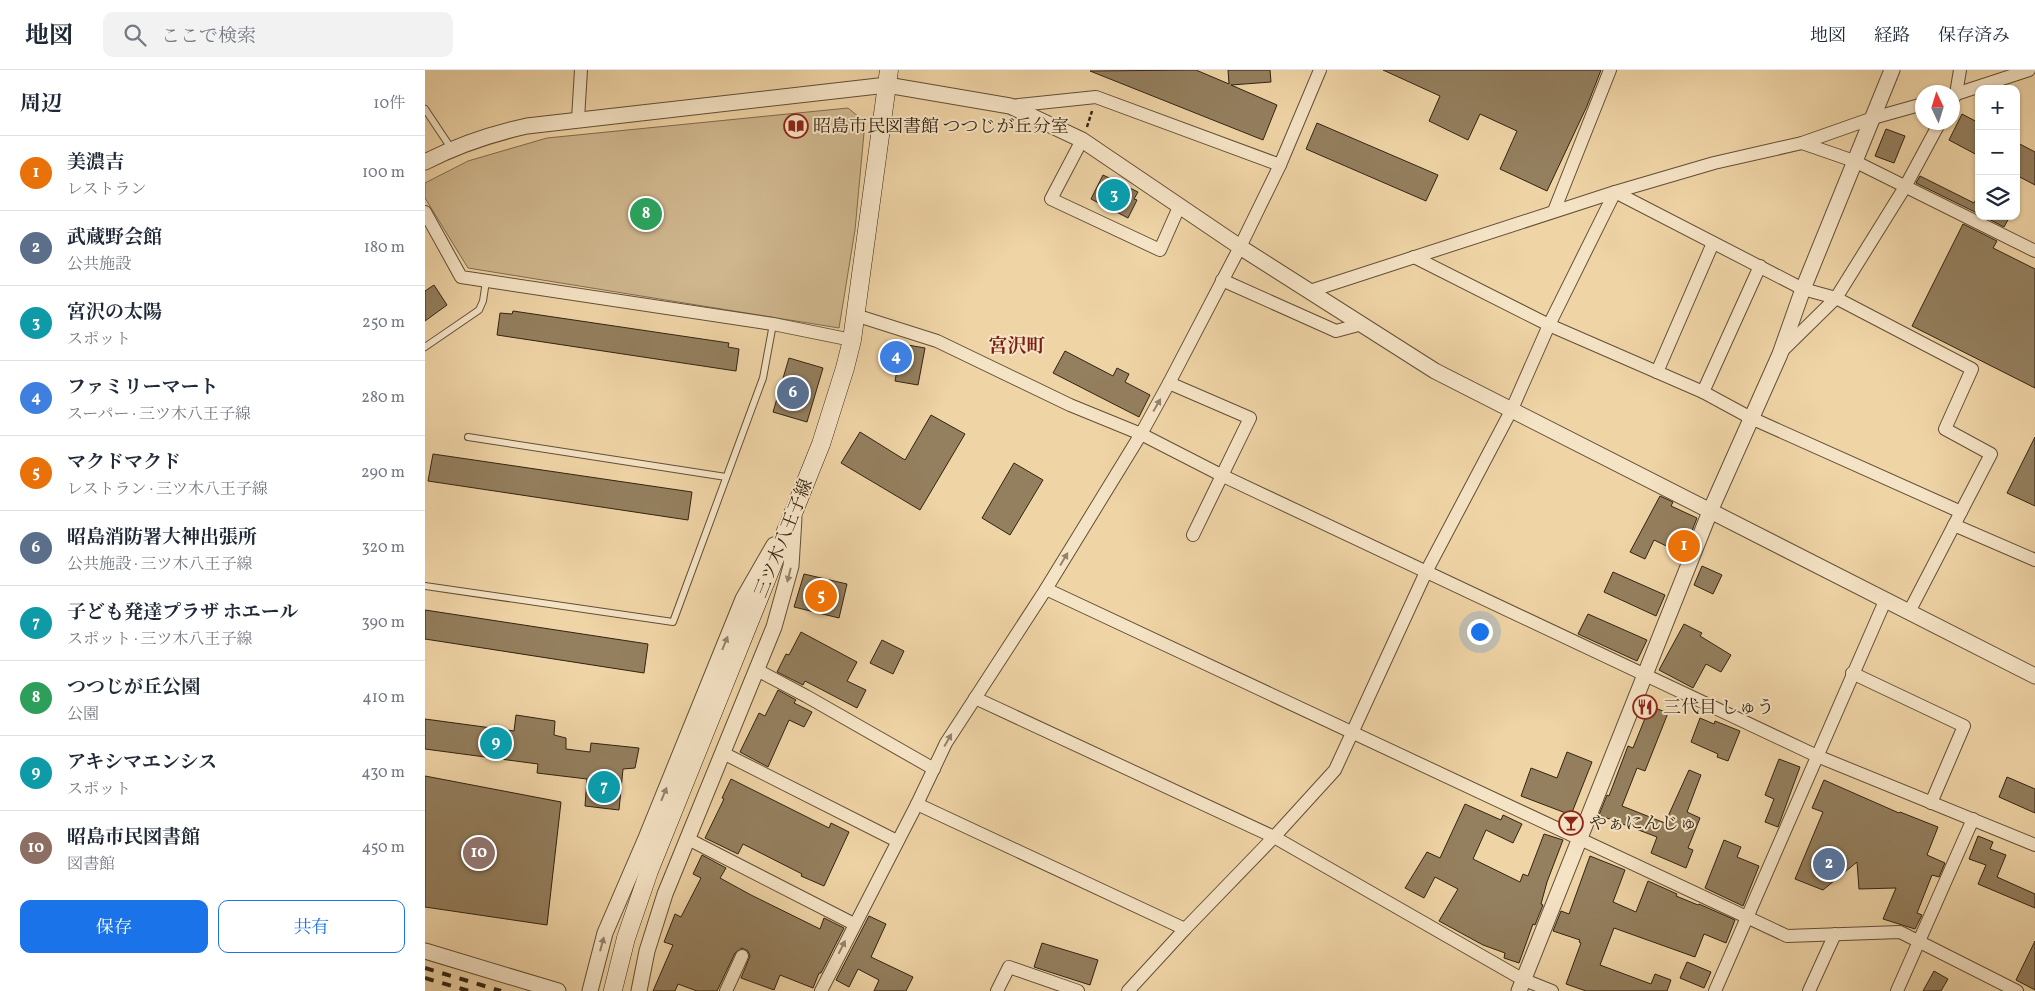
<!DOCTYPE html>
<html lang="ja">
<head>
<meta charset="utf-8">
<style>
  body { margin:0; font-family:Vollkorn,"Noto Serif JP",serif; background:#f2f2f3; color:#1f2937 }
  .controls { position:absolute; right:15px; top:15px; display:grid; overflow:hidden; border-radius:10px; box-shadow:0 1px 4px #0004 }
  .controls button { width:45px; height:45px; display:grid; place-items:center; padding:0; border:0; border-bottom:1px solid #e0e1e3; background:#fff; color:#1f2937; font:25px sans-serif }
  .compass { position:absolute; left:1490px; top:15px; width:45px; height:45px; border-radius:50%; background:#fff; box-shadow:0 1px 4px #0004; rotate:356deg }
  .you { position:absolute; left:1054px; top:561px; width:18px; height:18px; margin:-12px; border:4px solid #fff; border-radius:50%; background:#1a73e8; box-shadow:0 0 0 8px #1a73e833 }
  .badge { display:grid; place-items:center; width:32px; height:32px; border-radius:50%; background:#1a73e8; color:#fff; font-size:16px; font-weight:700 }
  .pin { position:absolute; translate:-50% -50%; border:2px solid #fff; box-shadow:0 1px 5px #0006 }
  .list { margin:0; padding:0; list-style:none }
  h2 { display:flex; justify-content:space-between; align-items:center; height:65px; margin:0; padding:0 20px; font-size:21px }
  h2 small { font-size:16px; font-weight:400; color:#747a83 }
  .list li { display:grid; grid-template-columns:32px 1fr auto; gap:15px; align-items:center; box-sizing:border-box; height:75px; padding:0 20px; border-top:1px solid #e0e1e3 }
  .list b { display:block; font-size:19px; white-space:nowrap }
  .list p { margin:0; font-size:16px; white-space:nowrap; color:#747a83 }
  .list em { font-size:16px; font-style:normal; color:#747a83 }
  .actions { display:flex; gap:10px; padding:15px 20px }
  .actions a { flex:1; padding:11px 0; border:1px solid #1a73e8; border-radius:10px; text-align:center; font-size:18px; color:#1a73e8 }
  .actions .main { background:#1a73e8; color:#fff }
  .icon { flex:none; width:28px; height:28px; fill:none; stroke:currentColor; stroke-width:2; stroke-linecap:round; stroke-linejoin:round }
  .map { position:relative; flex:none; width:1610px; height:921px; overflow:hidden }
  header { display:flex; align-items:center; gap:30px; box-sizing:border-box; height:70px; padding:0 25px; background:#fff; border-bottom:1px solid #e0e1e3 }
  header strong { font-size:24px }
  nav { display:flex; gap:28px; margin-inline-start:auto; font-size:18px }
  .search { width:350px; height:45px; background:#f2f2f3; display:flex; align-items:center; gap:12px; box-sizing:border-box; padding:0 18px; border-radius:10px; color:#747a83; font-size:19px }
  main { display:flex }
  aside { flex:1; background:#fff }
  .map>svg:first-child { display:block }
</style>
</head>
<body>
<header>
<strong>地図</strong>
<div class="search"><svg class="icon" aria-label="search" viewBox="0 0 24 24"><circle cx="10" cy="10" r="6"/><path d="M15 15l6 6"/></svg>ここで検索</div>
<nav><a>地図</a><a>経路</a><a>保存済み</a></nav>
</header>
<main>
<aside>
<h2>周辺<small>10件</small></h2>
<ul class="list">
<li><span class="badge" style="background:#e8710a">1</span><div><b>美濃吉</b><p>レストラン</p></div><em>100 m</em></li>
<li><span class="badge" style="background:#5c6f8a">2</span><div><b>武蔵野会館</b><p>公共施設</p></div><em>180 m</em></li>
<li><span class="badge" style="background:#0f9aa8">3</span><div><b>宮沢の太陽</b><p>スポット</p></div><em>250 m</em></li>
<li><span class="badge" style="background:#3f7fe0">4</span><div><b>ファミリーマート</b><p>スーパー · 三ツ木八王子線</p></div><em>280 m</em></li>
<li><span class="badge" style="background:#e8710a">5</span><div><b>マクドマクド</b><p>レストラン · 三ツ木八王子線</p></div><em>290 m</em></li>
<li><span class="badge" style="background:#5c6f8a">6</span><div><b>昭島消防署大神出張所</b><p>公共施設 · 三ツ木八王子線</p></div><em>320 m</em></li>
<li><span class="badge" style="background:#0f9aa8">7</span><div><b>子ども発達プラザ ホエール</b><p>スポット · 三ツ木八王子線</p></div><em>390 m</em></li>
<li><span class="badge" style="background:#2e9e5b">8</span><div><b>つつじが丘公園</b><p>公園</p></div><em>410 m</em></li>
<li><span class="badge" style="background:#0f9aa8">9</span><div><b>アキシマエンシス</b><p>スポット</p></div><em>430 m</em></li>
<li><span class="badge" style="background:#8d6e63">10</span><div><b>昭島市民図書館</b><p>図書館</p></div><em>450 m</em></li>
</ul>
<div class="actions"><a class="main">保存</a><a>共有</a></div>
</aside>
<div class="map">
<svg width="1610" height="921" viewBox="0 0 1610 921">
  <rect width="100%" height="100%" fill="#efd4a6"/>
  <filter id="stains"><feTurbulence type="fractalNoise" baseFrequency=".004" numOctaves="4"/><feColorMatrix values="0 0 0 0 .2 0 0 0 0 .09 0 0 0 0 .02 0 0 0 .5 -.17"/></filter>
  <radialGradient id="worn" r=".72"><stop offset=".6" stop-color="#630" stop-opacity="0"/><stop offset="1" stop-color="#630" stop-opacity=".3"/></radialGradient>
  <path fill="#cfb68d" stroke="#806c4f" d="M423 38 440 52 430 160 414 258 43 198 0 128V113L43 91 122 68Z"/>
  <g fill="#947f5e" stroke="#322311">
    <path d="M771 0 804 14 803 0H845L846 12 806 15 852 35 838 70 665 1Z"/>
    <path d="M958 0H1176L1162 36 1122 121 1075 99 1092 61 1055 44 1043 70 1004 51 1015 26Z"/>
    <path d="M1537 44 1554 53V86L1524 70Z"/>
    <path d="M892 53 1013 105 1001 131 881 79Z"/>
    <path d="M1461 59 1480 66 1469 93 1450 86Z"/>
    <path d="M1591 72 1610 82V115L1591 105Z"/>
    <path d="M678 105 713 122 709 129 712 130 703 148 666 129Z"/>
    <path d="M1495 106 1549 133 1554 124V144L1491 113Z"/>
    <path d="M1558 146H1585L1579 157Z"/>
    <path d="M1538 154 1572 171 1568 178 1610 199V318L1487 256Z"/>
    <path d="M9 215 22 235 0 251V221Z"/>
    <path d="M88 241 304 273 303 277 314 279 311 301 72 265 75 243 87 244Z"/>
    <path d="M477 274 500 278 493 315 470 311Z"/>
    <path d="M640 281 688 306 692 298 704 304 700 312 725 325 714 347 628 303Z"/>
    <path d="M364 288 398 298 382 352 348 342Z"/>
    <path d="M506 345 540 364 495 440 416 393 435 362 480 390Z"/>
    <path d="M1610 367V436L1582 423Z"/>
    <path d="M8 384 267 422 263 450 3 411Z"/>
    <path d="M589 393 618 410 585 465 557 448Z"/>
    <path d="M1235 426 1248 432 1246 436 1272 448 1258 484 1229 470 1220 489 1205 482Z"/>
    <path d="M1277 496 1297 505 1288 524 1269 515Z"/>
    <path d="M1188 502 1240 525 1231 546 1179 522Z"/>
    <path d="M379 504 422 514 414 548 369 537Z"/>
    <path d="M0 540 223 574 219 603 0 569Z"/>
    <path d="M1163 544 1222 570 1212 591 1153 564Z"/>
    <path d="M1259 554 1277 563 1275 566 1306 585 1296 602 1281 594 1268 618 1234 600Z"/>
    <path d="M376 562 432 592 422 611 441 620 432 638 380 611 378 615 352 602 361 584 364 585Z"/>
    <path d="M457 570 479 581 468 604 445 593Z"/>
    <path d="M353 620 371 630 369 633 387 642 379 657 364 650 343 697 315 682 334 643 340 646Z"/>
    <path d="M1225 636 1243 643 1220 701 1212 698 1197 736 1240 753 1264 700 1276 705 1262 742 1275 748 1263 778 1268 780 1261 798 1226 783 1232 767 1174 745 1182 725 1184 726 1203 676 1208 678Z"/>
    <path d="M91 645 130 651 129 665 141 668V679L165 682 166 673 214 678 210 698 198 699 194 740 160 736 162 709 112 703 113 694 0 679V649L89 661Z"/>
    <path d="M1275 648 1289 654 1290 651 1315 661 1303 691 1292 687 1293 684 1266 672Z"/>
    <path d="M1142 682 1167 692 1146 745 1096 726 1106 698 1132 708Z"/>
    <path d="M1354 689 1375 697 1353 757 1340 752 1349 729 1340 725Z"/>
    <path d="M0 706 136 732 122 855 0 837Z"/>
    <path d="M1582 707 1610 719V743L1574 727Z"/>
    <path d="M306 709 404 758 406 753 424 762 399 816 376 806 377 804 318 774 313 784 280 768 299 729 297 728Z"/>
    <path d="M1399 710 1474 743 1475 742 1513 757 1502 785 1520 793 1514 807 1507 805 1492 843 1497 845 1490 859 1458 849 1471 818 1434 819 1432 792 1398 820 1370 809 1398 742 1387 738Z"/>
    <path d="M1040 734 1076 750 1078 745 1097 754 1088 773 1061 760 1048 789 1095 812 1098 804 1103 806 1119 764 1138 770 1122 812 1116 834 1118 835 1110 855 1108 854 1094 893 1079 888 1080 883 1058 875 1014 851 1033 819 1010 807 999 828 980 818 1002 782 1015 788Z"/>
    <path d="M1553 766 1568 772 1565 779 1581 785 1572 807 1610 824V838L1553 814 1561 795 1544 789Z"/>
    <path d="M1299 770 1316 777 1312 787 1334 796 1318 836 1280 818Z"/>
    <path d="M277 785 301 798 295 808 326 825 395 859 399 848 419 858 396 903H394L388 918 355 905 349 920 316 908 325 886 323 881 317 878 310 883 292 921H272L253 914 250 921H228L248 875 239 872 250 844 256 847 276 808 268 804Z"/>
    <path d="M1165 786 1200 800 1188 832 1211 842 1223 811 1252 824 1251 826 1273 835 1274 834 1310 850 1301 873 1279 864 1270 887 1189 858 1175 895 1226 914 1230 904 1246 910 1242 921H1161L1141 914 1156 873 1154 872 1155 870 1128 861 1136 841 1144 844Z"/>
    <path d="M444 846 461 854 446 887 488 907 481 921H449L454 910 433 899 424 917 411 910Z"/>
    <path d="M1610 871V920L1591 910Z"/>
    <path d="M617 873 673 890 665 915 609 897Z"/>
    <path d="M1262 892 1286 902 1279 918 1255 908Z"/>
    <path d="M1509 901 1523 909 1516 921H1498Z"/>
  </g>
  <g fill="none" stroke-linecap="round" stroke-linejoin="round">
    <g stroke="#614f36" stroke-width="8">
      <g id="service">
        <path d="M0 39 26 78"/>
        <path d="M0 277 54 240 58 231 61 211"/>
        <path d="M43 367 301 407"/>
        <path d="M0 516 248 552 338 308 348 254"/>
      </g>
    </g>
    <g stroke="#614f36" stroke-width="14">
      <g id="minor">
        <path d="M1528 25 1604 0"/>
        <path d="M1528 29 1531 24 1535 0"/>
        <path d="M585 36 671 27 855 95"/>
        <path d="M153 49 156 0"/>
        <path d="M657 70 626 129 735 180 754 137"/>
        <path d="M1377 73 1429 91 1610 181"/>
        <path d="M1129 141 1185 0"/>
        <path d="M0 142 36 207 348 254 427 270"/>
        <path d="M989 187 1124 255 1278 322 1326 348 1536 442"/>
        <path d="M797 210 911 261 937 254"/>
        <path d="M885 221 1190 122 1289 93 1377 73 1448 48 1498 34"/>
        <path d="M430 245 512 271 645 335 716 364 796 405 1392 686 1610 775"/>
        <path d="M1355 283 1411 228 1480 117 1515 52"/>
        <path d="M1232 302 1288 173"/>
        <path d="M744 313 825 348 768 465"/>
        <path d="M1278 322 1335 196"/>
        <path d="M1529 455 1610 490"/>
        <path d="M621 519 1362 866 1475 862 1592 921"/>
        <path d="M332 600 381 626 509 699"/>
        <path d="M1427 603 1539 656 1506 733"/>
        <path d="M550 628 849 767 1097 909 1127 921"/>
        <path d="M298 683 472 771"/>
        <path d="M492 734 760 859"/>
        <path d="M263 769 429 854"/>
        <path d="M301 921 317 886"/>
        <path d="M396 921 492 734 521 673 621 519 716 364 744 313 815 177 855 95 895 0"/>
        <path d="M572 921 584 897 653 921"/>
        <path d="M703 921 760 859 849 767 910 700 1001 502 1087 339 1124 255 1190 122 1378 219 1411 228 1547 299 1520 359 1566 384 1484 542"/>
        <path d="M1290 921 1460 531"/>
        <path d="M1384 921 1410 864"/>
        <path d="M1472 921 1548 749"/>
      </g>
    </g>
    <g stroke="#614f36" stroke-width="17">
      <g id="tertiary">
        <path d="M0 92C33 75 66 64 102 56L462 15 585 36 657 70 815 177 1010 301 1610 606"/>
        <path d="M0 881 133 921"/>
        <path d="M165 921 180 863 221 768 318 529 349 475"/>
        <path d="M214 921 222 881 240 824 349 557 366 496 369 448"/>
        <path d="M1094 921 1286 439 1355 284 1378 219 1467 0"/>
      </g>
    </g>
    <g stroke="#322311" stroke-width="19">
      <path id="secondary" d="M188 920 201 868 224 801 396 374 420 298 427 270 464 0"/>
    </g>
    <path stroke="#322311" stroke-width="2.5" stroke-dasharray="4 2.5" stroke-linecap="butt" d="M662 57 667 41"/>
    <use href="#service" stroke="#f5e3c5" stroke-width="6"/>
    <use href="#minor" stroke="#f5e3c5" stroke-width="12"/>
    <use href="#tertiary" stroke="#f5e3c5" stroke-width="15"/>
    <use href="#secondary" stroke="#f5e3c5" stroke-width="18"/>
    <g stroke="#322311" stroke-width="4" stroke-dasharray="9 9" stroke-linecap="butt">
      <path d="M0 898 76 921"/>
      <path d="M0 908 44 921"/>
    </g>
  </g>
  <defs><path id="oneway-solid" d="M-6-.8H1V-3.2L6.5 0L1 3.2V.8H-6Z" transform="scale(1.25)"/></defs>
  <g fill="#94836b">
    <use href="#oneway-solid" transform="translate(732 335) rotate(-60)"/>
    <use href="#oneway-solid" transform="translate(639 489) rotate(-59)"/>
    <use href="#oneway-solid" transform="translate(364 505) rotate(104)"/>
    <use href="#oneway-solid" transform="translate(300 573) rotate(-68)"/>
    <use href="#oneway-solid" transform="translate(523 670) rotate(-60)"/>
    <use href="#oneway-solid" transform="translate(239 724) rotate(-68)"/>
    <use href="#oneway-solid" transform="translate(177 874) rotate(-75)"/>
    <use href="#oneway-solid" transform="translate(417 877) rotate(-63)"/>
  </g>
  <defs>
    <g id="library-ring" transform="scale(1.25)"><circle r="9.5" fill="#f5e3c5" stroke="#8f2418" stroke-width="1.5"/><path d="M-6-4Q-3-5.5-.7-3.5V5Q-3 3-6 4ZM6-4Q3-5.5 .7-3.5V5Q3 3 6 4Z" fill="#8f2418"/></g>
    <g id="restaurant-ring" transform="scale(1.25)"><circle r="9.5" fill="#f5e3c5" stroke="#8f2418" stroke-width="1.5"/><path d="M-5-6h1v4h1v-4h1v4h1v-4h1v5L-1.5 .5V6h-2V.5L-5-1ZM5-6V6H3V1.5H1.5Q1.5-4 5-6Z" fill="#8f2418"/></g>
    <g id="bar-ring" transform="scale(1.25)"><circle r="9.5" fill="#f5e3c5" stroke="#8f2418" stroke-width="1.5"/><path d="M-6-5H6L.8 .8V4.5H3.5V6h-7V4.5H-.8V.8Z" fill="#8f2418"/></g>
  </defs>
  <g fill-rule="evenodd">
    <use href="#library-ring" x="371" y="56"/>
    <use href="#restaurant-ring" x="1220" y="637"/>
    <use href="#bar-ring" x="1146" y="753"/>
  </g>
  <g text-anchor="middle" stroke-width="4" stroke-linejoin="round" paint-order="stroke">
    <g font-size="18" fill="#322311" stroke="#f5e3c5" text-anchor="start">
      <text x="388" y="62">昭島市民図書館 つつじが丘分室</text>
      <text x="1238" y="643">三代目 しゅう</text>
      <text x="1164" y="759">やぁにんじゅ</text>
    </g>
    <g font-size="18" fill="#322311" stroke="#f5e3c5">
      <text transform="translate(358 468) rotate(-68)" y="6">三ツ木八王子線</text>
    </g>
    <g font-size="19" font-weight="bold" fill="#7a1f14" stroke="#f5e3c5">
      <text x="592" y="282">宮沢町</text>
    </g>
  </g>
  <rect width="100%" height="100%" filter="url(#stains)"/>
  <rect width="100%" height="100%" fill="url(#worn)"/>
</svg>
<div class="controls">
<button>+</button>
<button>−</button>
<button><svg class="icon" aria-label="layers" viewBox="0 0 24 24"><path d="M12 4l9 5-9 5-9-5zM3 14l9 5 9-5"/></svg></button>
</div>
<svg class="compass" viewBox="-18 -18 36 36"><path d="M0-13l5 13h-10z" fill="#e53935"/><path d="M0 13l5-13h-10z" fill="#747a83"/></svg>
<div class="you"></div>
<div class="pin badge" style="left:1259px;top:476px;background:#e8710a">1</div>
<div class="pin badge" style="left:1404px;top:794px;background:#5c6f8a">2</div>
<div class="pin badge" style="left:689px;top:125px;background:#0f9aa8">3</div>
<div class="pin badge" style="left:471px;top:287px;background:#3f7fe0">4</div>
<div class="pin badge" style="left:396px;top:526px;background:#e8710a">5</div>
<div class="pin badge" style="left:368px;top:323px;background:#5c6f8a">6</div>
<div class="pin badge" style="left:179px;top:717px;background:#0f9aa8">7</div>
<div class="pin badge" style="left:221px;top:144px;background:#2e9e5b">8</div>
<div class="pin badge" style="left:71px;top:673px;background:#0f9aa8">9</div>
<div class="pin badge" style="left:54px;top:783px;background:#8d6e63">10</div>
</div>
</main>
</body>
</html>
